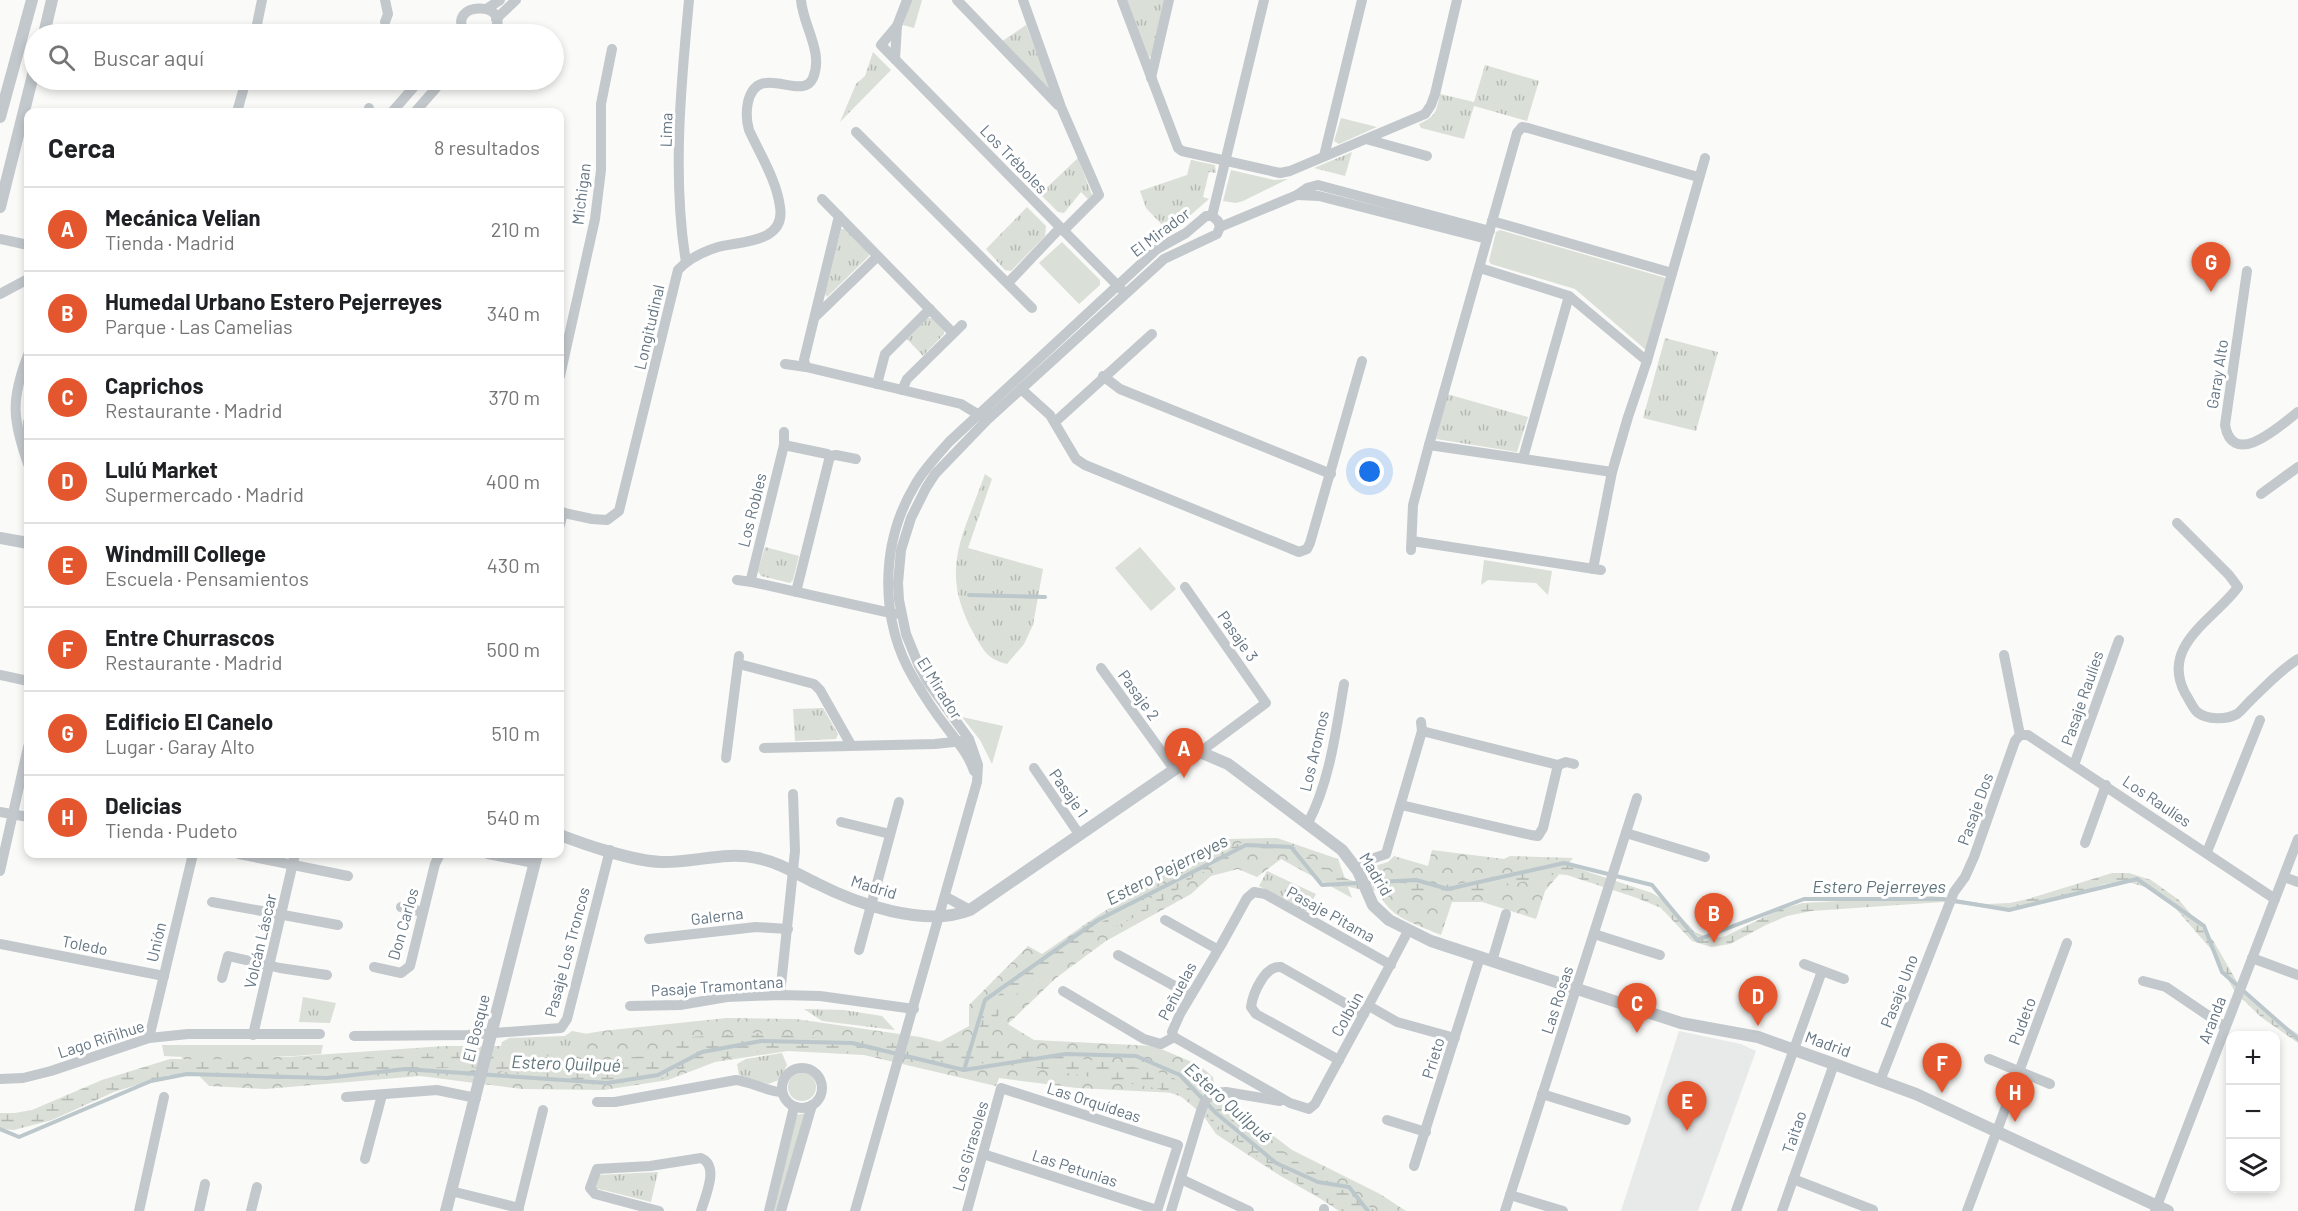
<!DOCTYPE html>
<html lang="es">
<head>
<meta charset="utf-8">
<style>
  body { margin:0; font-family:Barlow,sans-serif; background:#f2f2f2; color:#202124 }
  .controls { position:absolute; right:18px; bottom:18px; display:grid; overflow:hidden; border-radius:12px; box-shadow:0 3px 9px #0003 }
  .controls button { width:54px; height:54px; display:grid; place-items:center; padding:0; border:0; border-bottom:2px solid #e0e0e0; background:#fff; color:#202124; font:30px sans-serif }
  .you { position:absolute; left:1370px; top:472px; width:21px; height:21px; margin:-15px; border:4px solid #fff; border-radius:50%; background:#1a73e8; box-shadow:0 0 0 9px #1a73e833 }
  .badge { display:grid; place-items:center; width:39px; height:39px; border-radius:50%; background:#e4572e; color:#fff; font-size:20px; font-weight:700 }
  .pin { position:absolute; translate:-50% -50px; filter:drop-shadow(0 2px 3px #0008) }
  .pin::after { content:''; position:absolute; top:32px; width:21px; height:18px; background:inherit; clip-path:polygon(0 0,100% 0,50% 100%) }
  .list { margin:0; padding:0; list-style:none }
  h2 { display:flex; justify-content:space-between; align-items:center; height:78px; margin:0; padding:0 24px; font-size:26px }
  h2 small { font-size:20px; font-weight:400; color:#757577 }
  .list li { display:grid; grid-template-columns:39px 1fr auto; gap:18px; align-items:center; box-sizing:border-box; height:84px; padding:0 24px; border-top:2px solid #e0e0e0 }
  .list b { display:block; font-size:22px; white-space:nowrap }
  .list p { margin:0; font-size:20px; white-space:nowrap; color:#757577 }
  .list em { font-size:20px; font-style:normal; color:#757577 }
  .icon { flex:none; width:33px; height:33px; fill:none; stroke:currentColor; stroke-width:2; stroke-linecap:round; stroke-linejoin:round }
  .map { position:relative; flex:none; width:2298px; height:1211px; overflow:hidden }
  .search { position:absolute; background:#fff; box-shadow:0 3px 9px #0003; left:24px; top:24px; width:540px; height:66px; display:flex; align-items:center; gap:15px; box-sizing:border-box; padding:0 21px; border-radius:33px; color:#757577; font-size:22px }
  .panel { position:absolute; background:#fff; box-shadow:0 3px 9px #0003; left:24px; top:108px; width:540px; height:750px; border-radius:12px }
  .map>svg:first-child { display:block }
</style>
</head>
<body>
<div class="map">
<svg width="2298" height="1211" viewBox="0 0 2298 1211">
  <defs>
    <pattern id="forest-crowns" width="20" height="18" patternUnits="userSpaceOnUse" patternTransform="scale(1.5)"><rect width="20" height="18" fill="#dadfd7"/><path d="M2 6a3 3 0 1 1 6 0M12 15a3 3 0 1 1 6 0" fill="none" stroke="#b4b9b4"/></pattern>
    <pattern id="wetland-marsh" width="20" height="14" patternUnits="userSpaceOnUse" patternTransform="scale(1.5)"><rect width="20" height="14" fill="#dadfd7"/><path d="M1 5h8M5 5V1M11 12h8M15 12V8" fill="none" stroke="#b4b9b4"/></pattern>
    <pattern id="park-tufts" width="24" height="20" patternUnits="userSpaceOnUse" patternTransform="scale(1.5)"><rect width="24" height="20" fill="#dadfd7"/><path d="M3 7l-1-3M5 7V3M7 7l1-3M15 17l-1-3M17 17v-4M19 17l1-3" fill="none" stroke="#b4b9b4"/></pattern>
  </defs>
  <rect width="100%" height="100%" fill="#fafaf8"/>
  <path fill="#e8e9e9" d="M1679 1031 1741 1044 1756 1051 1698 1211H1621Z"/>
  <g fill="#dadfd7">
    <path d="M911 0H922L914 28 903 25Z"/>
    <path d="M1341 118 1377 127 1339 144 1334 141Z"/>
    <path d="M1231 170 1274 180 1288 179 1243 201 1236 203 1223 201Z"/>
    <path d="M1500 230 1666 278 1646 350 1575 289 1491 264 1489 261 1496 232Z"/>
    <path d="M1062 242 1100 280V285L1079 304 1039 263Z"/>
    <path d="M1140 547 1176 589 1151 611 1115 568Z"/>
    <path d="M1484 560 1552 571 1548 595 1536 583 1488 580 1481 585Z"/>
    <path d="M962 717 1003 726 992 764 980 740Z"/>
    <path d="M162 1045H323L321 1054C269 1058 216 1059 164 1056Z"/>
    <circle cx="802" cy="1087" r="14"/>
    <path d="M806 1113 776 1211H774L796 1115Z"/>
  </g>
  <g fill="url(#forest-crowns)">
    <path d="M1277 838 1338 859 1352 898 1281 859 1257 877 1238 869 1211 876 1191 894 1106 941 1056 978 1008 1024 1034 1040 1154 1046 1199 1065 1213 1077 1216 1097 1245 1114 1292 1150 1380 1194 1406 1211H1342L1279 1175 1216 1134 1203 1115 1177 1093 1077 1088 999 1078 996 1086 864 1055 788 1051 715 1062 668 1080 604 1090 522 1089 420 1076 265 1089 209 1086 181 1057H287L444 1046H514L602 1031 727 1018 796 1019 920 1037 940 1042 969 1026V1005L1028 946 1042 954 1100 914 1196 854 1229 839Z"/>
    <path d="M1432 850 1504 859 1510 856 1573 858 1545 891 1536 919 1482 902H1452L1441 935C1396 916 1385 916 1368 868L1388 862 1394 856 1428 866Z"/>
  </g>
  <path fill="url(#wetland-marsh)" d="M1265 839C1301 840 1321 874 1354 881L1440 885 1458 884 1551 864 1567 865 1652 893 1668 903 1695 932 1707 937 1716 938 1726 936 1778 910 1803 903 1932 896 1987 904 2010 903 2028 899 2112 873H2129L2151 880 2179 900 2214 942 2240 987 2269 1015 2298 1034V1043L2261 1017 2235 992 2210 948 2170 902 2148 888 2125 881 2105 884 2050 901 2005 910 1943 902 1811 911 1787 916 1766 925 1730 944 1711 947 1692 941 1661 908 1637 898 1567 875 1556 874 1483 891 1452 894 1364 890 1334 884 1290 854 1280 850 1261 849 1247 851 1195 876 1154 907 1086 942 1044 971 1009 1000 1000 1012 994 1023 988 1046 1119 1064 1166 1074 1197 1091 1288 1156 1376 1211H1339L1260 1158 1211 1121 1194 1101 1156 1088 1032 1067 791 1049 757 1052 692 1064 658 1081 597 1085 470 1067 410 1069 340 1078 291 1079 169 1075 114 1092 52 1120 14 1130 0 1129V1113H15L32 1110 102 1080 170 1059 338 1060 448 1052 477 1053 531 1062 601 1060 645 1056 692 1037 755 1033 891 1043 927 1042 972 1045C978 1031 983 1016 992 1003 1008 980 1064 942 1090 928 1112 916 1135 908 1156 895 1193 872 1217 842 1265 839Z"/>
  <g fill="url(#park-tufts)">
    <path d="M1127 0H1165L1152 56 1149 57Z"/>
    <path d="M1026 25 1052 93 1001 42Z"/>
    <path d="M873 52 891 70 840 122 856 84 865 76Z"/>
    <path d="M1485 65 1539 81 1527 121 1474 106 1464 139 1421 128 1419 124C1436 116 1436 113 1440 94L1474 102Z"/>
    <path d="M1352 152 1345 176 1314 168Z"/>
    <path d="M1078 158 1092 195 1088 199 1081 192 1064 213 1058 212 1040 194Z"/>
    <path d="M1191 160 1215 165 1216 173 1209 172 1203 197 1209 199 1170 233 1146 208 1140 191 1187 175Z"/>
    <path d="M1027 207 1046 226 1045 236 1011 271 1005 270 986 249Z"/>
    <path d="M841 229H846L868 252 869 256 827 297 825 294Z"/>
    <path d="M928 318H932L944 331V334L923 356 907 339Z"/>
    <path d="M1665 338 1718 352 1696 431 1643 418Z"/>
    <path d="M1447 394 1528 417 1517 452 1436 439Z"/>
    <path d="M985 474 992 479 968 548 1043 569 1033 625 1024 644 1007 664C987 659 984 651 974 634 938 569 963 537 985 474Z"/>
    <path d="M765 547 799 556 793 580 790 583 761 576 758 571Z"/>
    <path d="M823 708 838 734 836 739 795 741 793 709Z"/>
    <path d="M1267 871 1316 894 1306 912 1259 886Z"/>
    <path d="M303 997 336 1003 330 1023 299 1022Z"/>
    <path d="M804 1009 844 1010 882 1016 895 1030 822 1021Z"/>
    <path d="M572 1031 593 1035 576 1057 499 1053 502 1042 509 1038 565 1036Z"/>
    <path d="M782 1053 787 1065 779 1080 768 1084 739 1075 737 1064 746 1059Z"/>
    <path d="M658 1172 651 1202 595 1188 598 1175Z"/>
  </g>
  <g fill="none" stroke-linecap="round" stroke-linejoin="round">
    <g stroke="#bbc7cb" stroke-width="4">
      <path d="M969 595 1045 597"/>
      <path d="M964 1070 985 1000 1098 920 1246 845 1291 847 1322 885 1416 880 1448 889 1564 863 1652 885 1697 940 1804 899H1943L2009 910 2137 879 2204 926 2222 972 2298 1039"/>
      <path d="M0 1129 19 1137 151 1081 187 1074 327 1078 405 1069 607 1083 658 1075 702 1052 761 1041 852 1043 964 1070 1066 1054 1136 1056 1180 1075 1216 1113 1276 1163 1318 1182 1349 1187 1368 1211"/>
    </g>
    <g stroke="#c3c8cc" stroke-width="10">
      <path d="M385 0 388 14 385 22"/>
      <path d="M957 0 1058 105"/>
      <path d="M1023 0 1061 107 1099 195 1063 231"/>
      <path d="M1122 0 1178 148 1182 151 1280 173 1290 171 1425 114 1431 105 1435 94 1457 0"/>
      <path d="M488 8 500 0"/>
      <path d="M496 19 516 0"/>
      <path d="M897 26 881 45 1121 289"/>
      <path d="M255 34 262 0"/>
      <path d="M466 34C442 0 518 0 492 34"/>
      <path d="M895 59 897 26 907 0"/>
      <path d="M1151 78 1169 0"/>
      <path d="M289 80H292"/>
      <path d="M237 112 246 80"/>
      <path d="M368 112 369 108"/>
      <path d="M392 112 420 80"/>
      <path d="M415 112 443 80"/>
      <path d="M856 132 1032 308"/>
      <path d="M1366 139 1427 156"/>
      <path d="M1324 156 1362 0"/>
      <path d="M1297 195 1319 196 1487 239"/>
      <path d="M822 199 953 333"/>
      <path d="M839 216 804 360 806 367 961 404 984 418"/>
      <path d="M1212 216 1264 0"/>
      <path d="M1492 221 1672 273"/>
      <path d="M1220 227 1297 195 1307 188 1318 185 1490 231"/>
      <path d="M0 239 28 245"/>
      <path d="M686 262C672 178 681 84 689 0"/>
      <path d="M1480 268 1569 296 1647 361"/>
      <path d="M2247 271 2225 425C2233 470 2281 425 2298 412"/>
      <path d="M1008 283 1060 228"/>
      <path d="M0 294 28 279"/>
      <path d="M815 317 877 257"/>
      <path d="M28 355C10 401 13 419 28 464"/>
      <path d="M785 364 806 367"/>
      <path d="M560 376 595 219 601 170V104L612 49"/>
      <path d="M1103 376 1120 389 1331 474"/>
      <path d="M877 384 885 354 930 309"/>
      <path d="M1021 389 1050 415 1076 459 1085 465 1299 552 1307 549 1310 543 1362 361"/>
      <path d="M902 390 907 379 962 325"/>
      <path d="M1055 422 1152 334"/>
      <path d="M784 445 827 454 830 456 836 455 856 459"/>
      <path d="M1429 445 1612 472"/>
      <path d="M24 447 27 442 28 422"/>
      <path d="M1523 458 1569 296"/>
      <path d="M2261 494 2298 467"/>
      <path d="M560 512 592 519 607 520 619 511 678 270C689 258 702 252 718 247 741 241 786 243 780 207 777 181 760 154 749 130 746 120 746 112 748 102 758 60 802 103 813 78 824 52 803 26 801 0"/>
      <path d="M2177 523 2229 575 2238 587C2214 620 2160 645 2185 693 2189 699 2192 707 2197 712 2207 720 2226 720 2237 714 2241 711 2246 705 2250 701 2265 687 2280 670 2298 659"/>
      <path d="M560 525 563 512"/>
      <path d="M1412 541 1601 570"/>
      <path d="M1411 550 1413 505 1429 445 1517 133 1522 127 1528 128 1698 177"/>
      <path d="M1593 569 1612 472 1628 417 1647 361 1705 158"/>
      <path d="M737 580 752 582 895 614"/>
      <path d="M752 582 751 579 784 445V432"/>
      <path d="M1185 587 1266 703 1200 752"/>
      <path d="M796 592 830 456"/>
      <path d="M2004 655 2020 735"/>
      <path d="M739 664 814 684 820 690 851 745"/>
      <path d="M1101 668 1174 769"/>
      <path d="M0 675 28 681"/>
      <path d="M2020 735H2028L2275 899"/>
      <path d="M764 748 935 744 963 741"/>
      <path d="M726 758 739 656"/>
      <path d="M1558 765 1566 762 1574 764"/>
      <path d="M2074 765 2119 640"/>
      <path d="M1034 768 1079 834"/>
      <path d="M974 771C968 753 955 739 944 724 933 710 923 694 914 679 879 620 880 543 915 485 924 469 937 456 949 442L1157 249 1186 233 1206 216H1212L1218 221 1220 227"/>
      <path d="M1401 805 1531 835 1538 836 1543 828 1558 765 1422 731"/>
      <path d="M0 812 28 817"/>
      <path d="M841 822 890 834"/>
      <path d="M1308 823C1330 781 1336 730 1344 684"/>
      <path d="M1626 833 1705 857"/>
      <path d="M2085 843 2106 785"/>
      <path d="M2207 852 2260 720"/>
      <path d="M239 854 348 876"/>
      <path d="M488 854 534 863"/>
      <path d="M1354 865 1386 854 1422 731 1421 722"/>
      <path d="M0 871 28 747"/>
      <path d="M2284 877 2298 882"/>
      <path d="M946 897 970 910"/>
      <path d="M212 902 338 925"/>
      <path d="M401 907 423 912"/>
      <path d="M1165 920 1217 949"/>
      <path d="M1594 934 1660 955"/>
      <path d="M649 939 756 927 788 929"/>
      <path d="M0 944 164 976"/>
      <path d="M859 950 899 802"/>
      <path d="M1118 955 1191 995"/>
      <path d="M2252 958 2298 975"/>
      <path d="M1492 961 1506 914"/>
      <path d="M1804 964 1844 979"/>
      <path d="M1391 965 1265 894 1254 892 1247 898 1221 945 1180 1014 1172 1032 1174 1037 1290 1103 1309 1109 1315 1104C1346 1046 1378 989 1408 931"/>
      <path d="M374 967 401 973 410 966 435 864 440 854"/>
      <path d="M222 978 228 956 280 968 327 975"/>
      <path d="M2143 981 2166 987 2225 1027"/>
      <path d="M1063 991 1144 1039 1161 1044 1174 1037"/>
      <path d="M780 995 795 851 793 794"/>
      <path d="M630 1006 680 1005 727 997 780 995 820 996 914 1009"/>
      <path d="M1369 1006 1397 1022 1455 1038"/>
      <path d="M253 1035 295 854"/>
      <path d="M354 1036 468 1035 561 1028 567 1019 610 850"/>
      <path d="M149 1038 193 854"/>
      <path d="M1989 1059 2050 1084"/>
      <path d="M1339 1060 1256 1014 1251 1007C1253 993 1265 965 1281 967L1364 1014"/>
      <circle cx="802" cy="1088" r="20"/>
      <path d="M0 1079 23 1078 51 1071 149 1038 188 1034H320"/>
      <path d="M1880 1081 1954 892 1965 877 1974 857 2015 741 2020 735"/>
      <path d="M1542 1094 1626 1120"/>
      <path d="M346 1097 437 1090 476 1098"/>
      <path d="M597 1102H615L736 1080C752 1082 766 1091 781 1092"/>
      <path d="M1387 1120 1426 1132"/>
      <path d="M983 1154 1157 1210"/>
      <path d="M365 1159 382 1095"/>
      <path d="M1414 1166 1480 957"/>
      <path d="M1181 1179 1249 1211"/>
      <path d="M1793 1179 1873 1210"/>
      <path d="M451 1191 519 1208"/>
      <path d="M1510 1195 1563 1211"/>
      <path d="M139 1211 164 1097"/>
      <path d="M199 1211 205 1184"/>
      <path d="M251 1211 257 1187"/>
      <path d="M518 1211 543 1110"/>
      <path d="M659 1211 595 1194 590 1188 597 1169 650 1166 701 1158C720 1166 705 1196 701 1211"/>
      <path d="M769 1211 794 1107"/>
      <path d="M781 1211 812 1105"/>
      <path d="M855 1211 977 782 978 765 969 739 927 681 919 666 906 634 899 600 898 583 901 550 911 518 926 488 935 474 987 420 1164 259 1217 234 1220 227"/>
      <path d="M967 1211 1001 1088 1178 1145 1157 1211"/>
      <path d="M1171 1211 1201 1111 1205 1101 1213 1093 1226 1092 1280 1101"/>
      <path d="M1324 1211V1209"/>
      <path d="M1505 1211 1637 798"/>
      <path d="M1736 1211 1822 971"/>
      <path d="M1782 1211 1834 1064"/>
      <path d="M1967 1211 2067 943"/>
      <path d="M2155 1211 2298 839"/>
    </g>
    <g stroke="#c3c8cc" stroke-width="12">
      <path d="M44 34 52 0"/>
      <path d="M0 117 32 0"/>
      <path d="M0 207 34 71"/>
      <path d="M0 538 28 543"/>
      <path d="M560 835C586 845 633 861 661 862 694 863 725 851 757 858 778 862 797 874 816 883 857 904 925 928 970 910L1200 752 1228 764 1342 850 1358 871 1373 905 1389 920 1431 941 1681 1023 1758 1037 1834 1064 1916 1094 2168 1211"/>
      <path d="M446 1211 537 854"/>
    </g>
  </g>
  <g text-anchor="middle" stroke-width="6" stroke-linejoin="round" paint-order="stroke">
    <g font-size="16" fill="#657683" stroke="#fff">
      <text transform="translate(666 130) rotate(-88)" y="6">Lima</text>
      <text transform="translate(1014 159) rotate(46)" y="6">Los Tréboles</text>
      <text transform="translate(581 194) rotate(-83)" y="6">Michigan</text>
      <text transform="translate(1160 232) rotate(-37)" y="6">El Mirador</text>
      <text transform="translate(649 327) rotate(-77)" y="6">Longitudinal</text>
      <text transform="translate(2217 374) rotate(-81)" y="6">Garay Alto</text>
      <text transform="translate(752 510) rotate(-76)" y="6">Los Robles</text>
      <text transform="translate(1238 636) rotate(55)" y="6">Pasaje 3</text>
      <text transform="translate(940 688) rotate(58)" y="6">El Mirador</text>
      <text transform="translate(1139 695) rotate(54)" y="6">Pasaje 2</text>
      <text transform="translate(2082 698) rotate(-71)" y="6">Pasaje Raulíes</text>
      <text transform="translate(1314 751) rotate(-77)" y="6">Los Aromos</text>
      <text transform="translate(1069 793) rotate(55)" y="6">Pasaje 1</text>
      <text transform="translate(2157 801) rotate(34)" y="6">Los Raulíes</text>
      <text transform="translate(1975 809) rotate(-70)" y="6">Pasaje Dos</text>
      <text transform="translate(1376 874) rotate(59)" y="6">Madrid</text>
      <text transform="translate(874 887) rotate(17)" y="6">Madrid</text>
      <text transform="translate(1331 914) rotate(29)" y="6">Pasaje Pitama</text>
      <text transform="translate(717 916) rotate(-7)" y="6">Galerna</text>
      <text transform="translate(403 924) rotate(-74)" y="6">Don Carlos</text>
      <text transform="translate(260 941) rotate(-77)" y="6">Volcán Láscar</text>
      <text transform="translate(156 942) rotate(-77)" y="6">Unión</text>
      <text transform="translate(85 945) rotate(11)" y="6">Toledo</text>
      <text transform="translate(567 952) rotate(-75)" y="6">Pasaje Los Troncos</text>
      <text transform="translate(717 986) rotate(-4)" y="6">Pasaje Tramontana</text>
      <text transform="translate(1177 991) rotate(-62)" y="6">Peñuelas</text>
      <text transform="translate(1899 991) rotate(-69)" y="6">Pasaje Uno</text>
      <text transform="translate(1557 1000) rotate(-72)" y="6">Las Rosas</text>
      <text transform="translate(1347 1014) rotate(-61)" y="6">Colbún</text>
      <text transform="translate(2212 1020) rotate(-69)" y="6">Aranda</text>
      <text transform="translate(2022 1021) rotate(-69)" y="6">Pudeto</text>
      <text transform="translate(476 1028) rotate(-76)" y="6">El Bosque</text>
      <text transform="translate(101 1039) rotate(-18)" y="6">Lago Riñihue</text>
      <text transform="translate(1828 1044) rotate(20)" y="6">Madrid</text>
      <text transform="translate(1433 1058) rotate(-73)" y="6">Prieto</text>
      <text transform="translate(1094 1102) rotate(18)" y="6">Las Orquídeas</text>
      <text transform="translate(1794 1132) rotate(-71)" y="6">Taitao</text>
      <text transform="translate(970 1146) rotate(-74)" y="6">Los Girasoles</text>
      <text transform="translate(1075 1168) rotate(18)" y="6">Las Petunias</text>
    </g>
    <g font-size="18" font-style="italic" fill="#60757c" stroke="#fff">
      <text transform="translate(1167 870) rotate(-27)" y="6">Estero Pejerreyes</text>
      <text x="1879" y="893">Estero Pejerreyes</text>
      <text transform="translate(566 1064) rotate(2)" y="6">Estero Quilpué</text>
      <text transform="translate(1228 1103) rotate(42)" y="6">Estero Quilpué</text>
    </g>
  </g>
</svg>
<div class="controls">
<button>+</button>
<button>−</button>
<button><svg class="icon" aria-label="layers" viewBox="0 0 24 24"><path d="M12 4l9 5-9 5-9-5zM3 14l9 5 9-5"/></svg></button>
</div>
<div class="you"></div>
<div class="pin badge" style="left:1184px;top:778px">A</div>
<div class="pin badge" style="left:1714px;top:943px">B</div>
<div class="pin badge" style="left:1637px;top:1033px">C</div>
<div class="pin badge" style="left:1758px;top:1026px">D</div>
<div class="pin badge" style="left:1687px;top:1131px">E</div>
<div class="pin badge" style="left:1942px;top:1093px">F</div>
<div class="pin badge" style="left:2211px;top:292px">G</div>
<div class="pin badge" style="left:2015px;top:1122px">H</div>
<div class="search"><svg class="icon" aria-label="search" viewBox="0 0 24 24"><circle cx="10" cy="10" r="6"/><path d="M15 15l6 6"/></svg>Buscar aquí</div>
<section class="panel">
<h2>Cerca<small>8 resultados</small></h2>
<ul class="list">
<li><span class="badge">A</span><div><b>Mecánica Velian</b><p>Tienda · Madrid</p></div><em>210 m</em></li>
<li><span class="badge">B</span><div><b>Humedal Urbano Estero Pejerreyes</b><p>Parque · Las Camelias</p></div><em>340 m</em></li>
<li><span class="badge">C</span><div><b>Caprichos</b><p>Restaurante · Madrid</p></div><em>370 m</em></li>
<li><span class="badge">D</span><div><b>Lulú Market</b><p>Supermercado · Madrid</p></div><em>400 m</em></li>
<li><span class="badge">E</span><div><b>Windmill College</b><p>Escuela · Pensamientos</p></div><em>430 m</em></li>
<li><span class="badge">F</span><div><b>Entre Churrascos</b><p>Restaurante · Madrid</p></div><em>500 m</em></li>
<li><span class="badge">G</span><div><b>Edificio El Canelo</b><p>Lugar · Garay Alto</p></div><em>510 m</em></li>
<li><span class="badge">H</span><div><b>Delicias</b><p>Tienda · Pudeto</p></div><em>540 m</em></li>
</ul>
</section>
</div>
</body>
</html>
